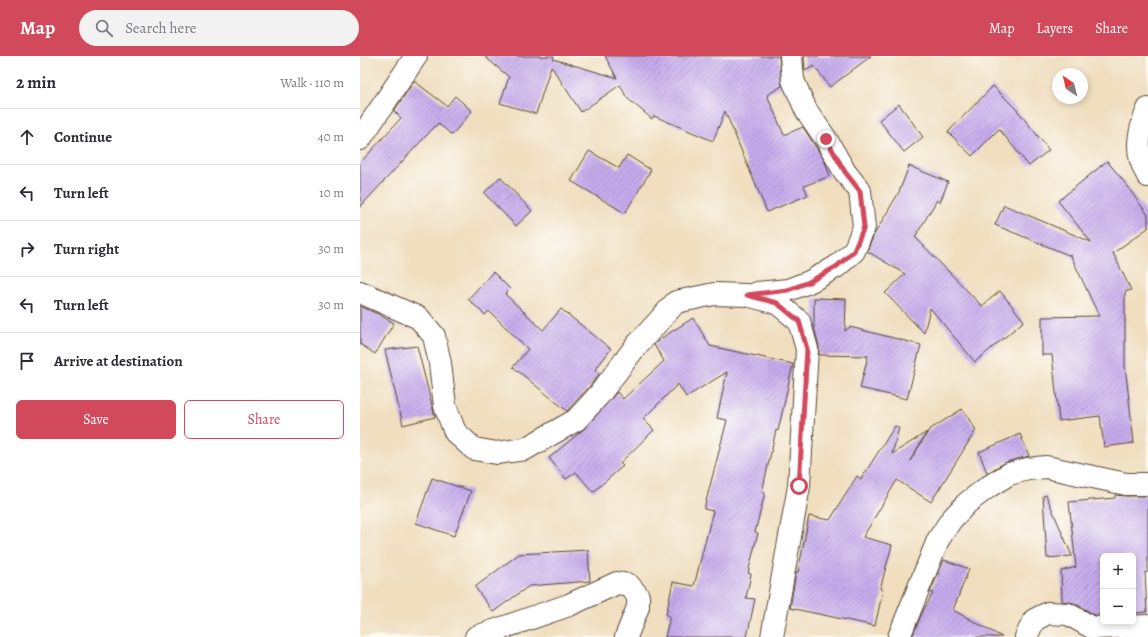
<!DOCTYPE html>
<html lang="en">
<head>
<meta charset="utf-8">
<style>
  body { margin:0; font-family:Alegreya,serif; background:#f2f2f3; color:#2b2b33 }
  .controls { position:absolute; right:12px; bottom:12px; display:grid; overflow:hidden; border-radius:6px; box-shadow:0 2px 6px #0003 }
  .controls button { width:36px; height:36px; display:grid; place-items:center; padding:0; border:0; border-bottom:1px solid #e1e1e2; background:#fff; color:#2b2b33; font:20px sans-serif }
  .compass { position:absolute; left:692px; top:12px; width:36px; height:36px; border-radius:50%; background:#fff; box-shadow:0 2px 6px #0003; rotate:325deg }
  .stop { position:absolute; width:12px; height:12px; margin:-9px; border:3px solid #d1495b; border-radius:50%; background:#fff }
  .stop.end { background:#d1495b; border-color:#fff; box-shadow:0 1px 4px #0008 }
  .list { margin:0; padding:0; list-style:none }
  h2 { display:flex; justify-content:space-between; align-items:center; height:52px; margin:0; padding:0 16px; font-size:17px }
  h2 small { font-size:13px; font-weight:400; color:#7c7c81 }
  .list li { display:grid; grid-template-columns:26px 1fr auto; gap:12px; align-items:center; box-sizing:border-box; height:56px; padding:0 16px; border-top:1px solid #e1e1e2 }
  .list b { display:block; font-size:15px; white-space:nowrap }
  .list em { font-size:13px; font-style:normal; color:#7c7c81 }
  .actions { display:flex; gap:8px; padding:12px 16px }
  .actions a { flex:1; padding:9px 0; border:1px solid #d1495b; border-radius:6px; text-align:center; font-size:14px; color:#d1495b }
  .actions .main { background:#d1495b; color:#fff }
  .icon { flex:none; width:22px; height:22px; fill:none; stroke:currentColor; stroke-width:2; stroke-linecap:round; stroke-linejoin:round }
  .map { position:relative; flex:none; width:788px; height:581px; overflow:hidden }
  header { display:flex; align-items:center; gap:24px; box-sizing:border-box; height:56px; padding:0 20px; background:#d1495b; color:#fff }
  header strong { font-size:19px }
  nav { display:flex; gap:22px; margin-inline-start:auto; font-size:14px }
  .search { width:280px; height:36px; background:#f2f2f3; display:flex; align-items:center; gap:10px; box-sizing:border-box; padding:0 14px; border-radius:22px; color:#7c7c81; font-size:15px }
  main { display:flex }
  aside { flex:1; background:#fff }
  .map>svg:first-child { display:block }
</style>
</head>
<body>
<header>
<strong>Map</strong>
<div class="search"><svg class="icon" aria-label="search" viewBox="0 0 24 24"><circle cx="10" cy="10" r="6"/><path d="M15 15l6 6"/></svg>Search here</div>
<nav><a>Map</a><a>Layers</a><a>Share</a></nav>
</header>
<main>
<aside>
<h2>2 min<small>Walk · 110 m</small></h2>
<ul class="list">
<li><svg class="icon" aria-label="ahead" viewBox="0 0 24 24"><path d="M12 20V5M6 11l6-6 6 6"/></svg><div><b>Continue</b></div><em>40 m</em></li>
<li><svg class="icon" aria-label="left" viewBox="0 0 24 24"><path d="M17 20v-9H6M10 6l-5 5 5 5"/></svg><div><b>Turn left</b></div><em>10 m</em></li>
<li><svg class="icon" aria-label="right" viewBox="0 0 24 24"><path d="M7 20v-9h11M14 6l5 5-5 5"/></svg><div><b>Turn right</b></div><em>30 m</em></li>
<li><svg class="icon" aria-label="left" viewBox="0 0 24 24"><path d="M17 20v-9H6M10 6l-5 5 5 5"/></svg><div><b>Turn left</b></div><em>30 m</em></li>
<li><svg class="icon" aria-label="arrive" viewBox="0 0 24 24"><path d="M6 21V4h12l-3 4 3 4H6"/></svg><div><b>Arrive at destination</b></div></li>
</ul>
<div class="actions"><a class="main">Save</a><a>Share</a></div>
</aside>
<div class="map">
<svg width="788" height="581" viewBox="0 0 788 581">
  <defs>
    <pattern id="building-hatch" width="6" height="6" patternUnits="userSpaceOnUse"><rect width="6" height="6" fill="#c6abed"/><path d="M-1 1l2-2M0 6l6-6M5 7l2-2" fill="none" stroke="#a28bbf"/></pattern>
  </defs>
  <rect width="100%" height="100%" fill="#fdfcf7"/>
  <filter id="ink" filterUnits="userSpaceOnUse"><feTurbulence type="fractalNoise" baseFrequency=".025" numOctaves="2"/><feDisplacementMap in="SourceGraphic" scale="8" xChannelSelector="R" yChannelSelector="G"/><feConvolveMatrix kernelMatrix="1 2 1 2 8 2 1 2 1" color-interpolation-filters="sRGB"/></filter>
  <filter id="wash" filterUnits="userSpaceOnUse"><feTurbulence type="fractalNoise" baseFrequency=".012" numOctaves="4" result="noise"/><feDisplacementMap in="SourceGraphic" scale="16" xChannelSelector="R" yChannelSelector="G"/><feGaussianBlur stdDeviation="0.9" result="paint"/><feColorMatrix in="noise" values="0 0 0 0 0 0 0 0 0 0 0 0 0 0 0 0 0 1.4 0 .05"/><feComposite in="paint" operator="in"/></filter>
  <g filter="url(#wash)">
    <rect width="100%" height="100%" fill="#f0debf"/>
    <g id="blocks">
      <g fill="url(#building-hatch)">
        <path d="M124 0H194L193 3 257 22 245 0H419L422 30 407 39 424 79 443 71 464 104 470 120 444 130 448 139 407 156 365 55 353 85 294 60 292 63 267 42 260 29 221 56 191 10 176 58 140 47 149 21Z"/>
        <path d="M444 0H511L470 31 454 10 445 15Z"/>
        <path d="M54 25 87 50 95 40 112 55 92 79 78 67 0 151V107L41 62 34 55Z"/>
        <path d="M633 30 657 54 689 94 669 110 639 73 612 100 588 76Z"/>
        <path d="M539 48 563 81 544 96 519 64Z"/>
        <path d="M229 95 259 112 267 99 291 114 265 157 211 125Z"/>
        <path d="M747 105 770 133H769L788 159V172L753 197 771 234 765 236V310L774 387 744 391 740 360 699 365 692 299H682V261L739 260 711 200 635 169 644 149 731 186 698 145Z"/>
        <path d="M549 110 588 126 580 146 577 144 555 181 622 250 640 235 664 265 615 306 570 252 564 277 525 237 545 218 507 195 514 179 539 136Z"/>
        <path d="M140 121 172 155 156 170 124 137Z"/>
        <path d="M133 216 150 233 145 238 183 274 201 253 251 293 235 314 239 318 229 331 207 355 153 311 168 293 129 255 125 259 108 243Z"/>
        <path d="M454 242 486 243 485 275 490 271 561 289 547 343 500 332 508 300 459 299V290L454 271Z"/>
        <path d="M0 250 20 259 34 267 15 298 0 288Z"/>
        <path d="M333 262 350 290 433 308 418 375 416 374 402 436 405 437 395 476 398 477 388 517 391 518 386 542 395 543 387 581H305L310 560 306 559 313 526 334 530 353 455 344 453 367 364 357 362 367 316 326 341 318 328 283 363 294 374 260 407 263 410 233 436 216 416 206 423 189 402 225 372 257 336 263 343 304 305 294 289 300 283Z"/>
        <path d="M57 290 75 361 43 369 25 294Z"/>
        <path d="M602 353 616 374 571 446 537 424 503 481 532 489 520 533 523 534 515 570 430 552 436 516H438L449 460 470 464 497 420 501 423 535 370 539 372 532 398 567 376 550 405 569 374Z"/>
        <path d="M660 378 669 400 646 406 627 417 619 396Z"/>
        <path d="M72 422 111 435 94 480 56 467Z"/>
        <path d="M686 439 712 500 687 502 683 440Z"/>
        <path d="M755 439 766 440H788V516H785L787 556 773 557V500H743V558L735 559 714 547 702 545 701 515 716 511 709 446 755 442Z"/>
        <path d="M228 494 230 525 169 530 133 556 115 531 159 498Z"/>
        <path d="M584 504 609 513 593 554 642 581H552L562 557 573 537 570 536Z"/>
      </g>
    </g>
  </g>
  <g filter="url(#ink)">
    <use href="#blocks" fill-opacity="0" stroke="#564536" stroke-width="1"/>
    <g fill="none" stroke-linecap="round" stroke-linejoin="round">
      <g stroke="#564536" stroke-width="24">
        <g id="street">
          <path d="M788 53C778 77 774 97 788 120"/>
          <path d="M0 83 56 0"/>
          <path d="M0 236 59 262 74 280 80 307 85 350 95 376 114 393 137 397 165 393 216 364 239 339 276 290 316 246 354 238 387 239 417 247 439 265 447 293 439 430 412 581"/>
          <path d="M397 237 428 234 449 226 476 211 494 195 504 171 500 135 485 116 466 83 446 54 433 24 431 0"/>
          <path d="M116 581 209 549 257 527 269 529 278 540V551L266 581"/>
          <path d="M539 581 578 484 591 464 607 447 628 431 649 418 668 413 686 411 766 428H788"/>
          <path d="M666 581 674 564 688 557 708 558 733 572 788 570"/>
        </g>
      </g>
      <use href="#street" stroke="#fff" stroke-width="22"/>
    </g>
  </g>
  <g fill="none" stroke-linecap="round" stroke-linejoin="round" filter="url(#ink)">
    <path stroke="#d1495b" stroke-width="5" d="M439 430 447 293 439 265 417 247 387 239 428 234 449 226 476 211 494 195 504 171 500 135 485 116 466 83"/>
  </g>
</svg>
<div class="controls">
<button>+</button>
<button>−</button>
</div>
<svg class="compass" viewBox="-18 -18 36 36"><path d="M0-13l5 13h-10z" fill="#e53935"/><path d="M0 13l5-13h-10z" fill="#7c7c81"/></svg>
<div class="stop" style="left:439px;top:430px"></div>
<div class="stop end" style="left:466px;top:83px"></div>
</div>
</main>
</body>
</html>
